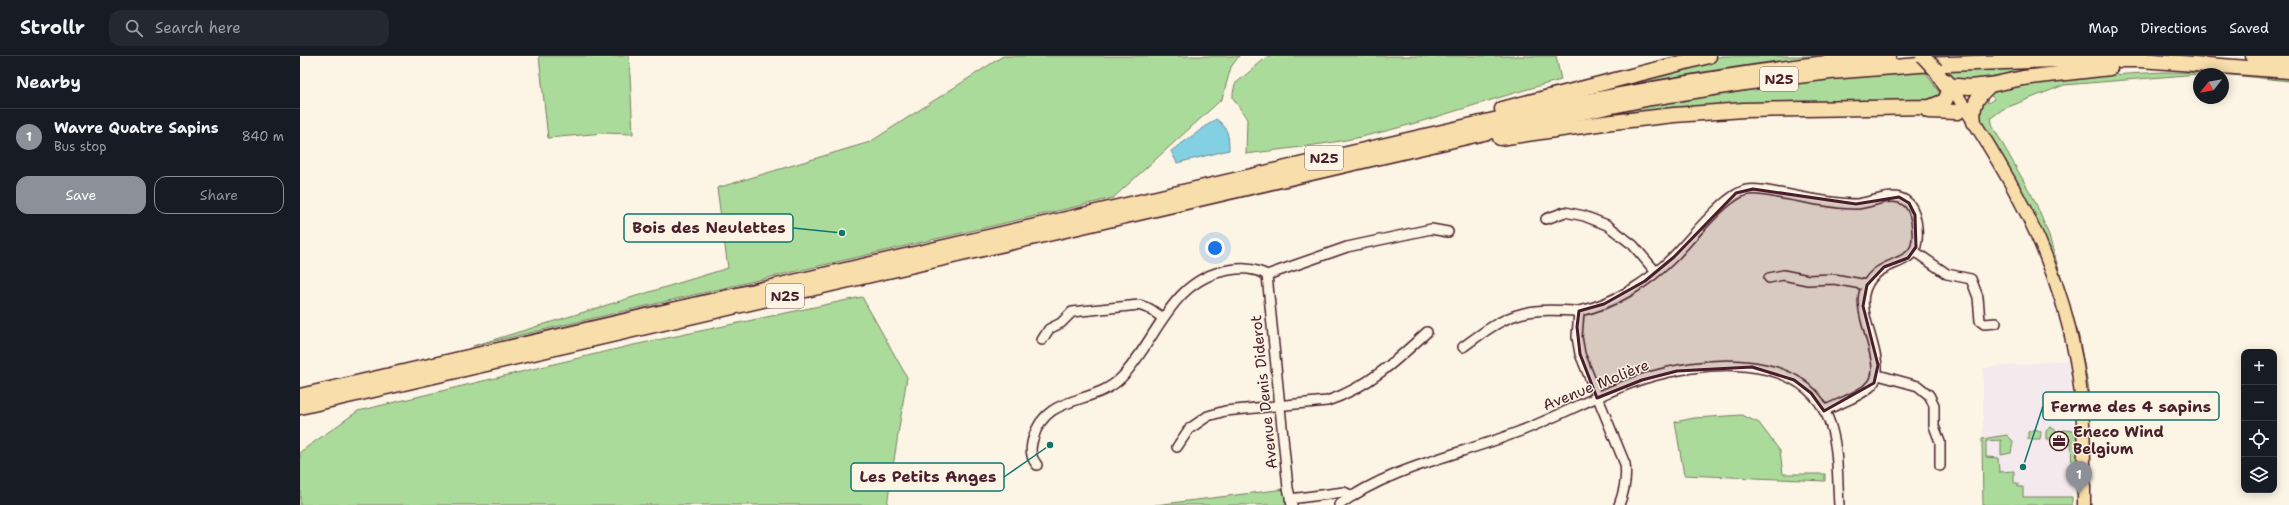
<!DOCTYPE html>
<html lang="en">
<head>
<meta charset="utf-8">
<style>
  body { margin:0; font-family:"Shantell Sans",sans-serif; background:#242831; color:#f1f3f6 }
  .controls { position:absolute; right:12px; bottom:12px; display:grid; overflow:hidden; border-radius:8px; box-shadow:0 2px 10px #0003 }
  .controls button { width:36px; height:36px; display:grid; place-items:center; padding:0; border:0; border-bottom:1px solid #363941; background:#171b24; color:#f1f3f6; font:20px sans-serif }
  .compass { position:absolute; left:1893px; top:12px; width:36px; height:36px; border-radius:50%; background:#171b24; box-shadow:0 2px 10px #0003; rotate:239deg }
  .you { position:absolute; left:915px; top:192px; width:14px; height:14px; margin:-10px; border:3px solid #fff; border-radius:50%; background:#1a73e8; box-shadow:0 0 0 6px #1a73e833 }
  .badge { display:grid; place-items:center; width:26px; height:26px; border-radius:50%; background:#8c9099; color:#fff; font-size:13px; font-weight:700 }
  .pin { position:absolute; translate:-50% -33px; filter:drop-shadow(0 1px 2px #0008) }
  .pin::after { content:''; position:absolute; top:21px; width:14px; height:12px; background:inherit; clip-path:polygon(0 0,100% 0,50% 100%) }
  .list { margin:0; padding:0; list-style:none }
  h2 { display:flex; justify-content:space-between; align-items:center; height:52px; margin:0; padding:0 16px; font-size:17px }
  h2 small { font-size:13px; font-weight:400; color:#9ea1a6 }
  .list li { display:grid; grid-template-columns:26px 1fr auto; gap:12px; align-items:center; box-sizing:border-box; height:56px; padding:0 16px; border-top:1px solid #363941 }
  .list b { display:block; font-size:15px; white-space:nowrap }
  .list p { margin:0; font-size:13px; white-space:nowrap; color:#9ea1a6 }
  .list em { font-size:13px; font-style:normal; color:#9ea1a6 }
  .actions { display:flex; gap:8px; padding:12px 16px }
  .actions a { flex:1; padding:9px 0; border:1px solid #8c9099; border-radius:12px; text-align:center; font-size:14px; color:#8c9099 }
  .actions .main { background:#8c9099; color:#fff }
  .icon { flex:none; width:22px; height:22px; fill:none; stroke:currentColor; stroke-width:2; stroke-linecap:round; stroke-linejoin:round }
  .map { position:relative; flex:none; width:1989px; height:449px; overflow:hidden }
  header { display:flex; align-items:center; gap:24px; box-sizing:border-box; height:56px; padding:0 20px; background:#171b24; border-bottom:1px solid #363941 }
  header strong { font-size:19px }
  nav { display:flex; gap:22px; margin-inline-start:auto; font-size:14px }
  .search { width:280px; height:36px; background:#242831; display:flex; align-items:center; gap:10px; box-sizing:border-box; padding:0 14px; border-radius:12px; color:#9ea1a6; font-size:15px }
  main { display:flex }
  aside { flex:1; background:#171b24 }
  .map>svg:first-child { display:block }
</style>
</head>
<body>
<header>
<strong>Strollr</strong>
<div class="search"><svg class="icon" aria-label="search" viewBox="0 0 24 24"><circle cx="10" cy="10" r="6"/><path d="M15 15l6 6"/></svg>Search here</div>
<nav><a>Map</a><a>Directions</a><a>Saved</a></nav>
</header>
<main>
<aside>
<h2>Nearby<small></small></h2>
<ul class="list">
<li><span class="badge">1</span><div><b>Wavre Quatre Sapins</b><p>Bus stop</p></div><em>840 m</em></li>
</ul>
<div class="actions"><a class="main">Save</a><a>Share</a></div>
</aside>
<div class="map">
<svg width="1989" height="449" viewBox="0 0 1989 449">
  <rect width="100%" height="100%" fill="#fcf5e5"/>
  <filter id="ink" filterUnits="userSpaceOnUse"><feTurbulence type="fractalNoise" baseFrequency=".025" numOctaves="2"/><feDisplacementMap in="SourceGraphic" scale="8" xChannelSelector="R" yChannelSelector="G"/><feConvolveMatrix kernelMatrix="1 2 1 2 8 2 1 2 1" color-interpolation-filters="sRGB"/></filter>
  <g filter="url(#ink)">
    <path fill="#f4e9ec" d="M1768 304 1773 352 1772 449H1683V312Z"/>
    <g fill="#abdb9b" stroke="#7a7d63">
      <path d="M239 0H329L333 78 304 77 248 82Z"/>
      <path d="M703 0H939L931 11 922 43 813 142 173 290 428 212 417 132 570 86Z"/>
      <path d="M968 0H1256L1261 24C1194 41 1129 66 1061 81 1023 89 984 93 946 98L947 63 933 42V37L935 28Z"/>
      <path d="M1423 0H1541L1197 58Z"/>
      <path d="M1723 8 1805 9 1774 11 1662 27 1649 21 1644 14 1625 15 1640 38 1639 43 1629 48 1576 47 1439 50 1301 62 1235 71C1397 39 1558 13 1723 8Z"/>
      <path d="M1863 16 1932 17 1989 22V25L1923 18H1899L1764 29 1703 53 1691 62 1693 71 1734 143 1748 177 1779 281 1791 345 1787 363 1767 250 1677 63 1685 37 1688 47 1694 43 1687 36 1690 34 1774 21Z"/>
      <path d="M562 241 607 321 587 449H0V396L58 355 329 290Z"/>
      <path d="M1442 359 1459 367 1480 395 1483 418H1525V425L1384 419 1375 366 1394 362Z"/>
      <path d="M1750 371 1756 374 1757 383H1746V375Z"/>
      <path d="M1736 373 1741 376 1740 383H1728V376Z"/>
      <path d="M1764 374 1772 375 1778 383 1779 422H1772L1771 383H1761V375Z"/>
      <path d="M1707 379 1713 385 1711 397 1701 399V384L1686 385V401L1698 402 1699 416 1714 415V427H1718V431H1723V441H1772V449H1683L1682 383Z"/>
      <path d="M985 433 988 449H855Z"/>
    </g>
    <path fill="#83d0e2" stroke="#6c8999" d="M916 63C928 71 929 80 929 94L877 107 871 95Z"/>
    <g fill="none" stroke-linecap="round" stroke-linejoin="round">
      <g stroke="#4a1f2b" stroke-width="12">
        <g id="minor">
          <path d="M1246 163 1265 156 1284 160 1307 169 1333 189 1356 216"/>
          <path d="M1614 195 1647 218 1671 223 1678 241 1680 265 1684 268 1696 267"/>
          <path d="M967 219 988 432 992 449"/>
          <path d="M967 219 1047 191 1131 173 1148 176"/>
          <path d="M1469 222 1483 219 1508 224 1534 223 1567 229"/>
          <path d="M742 284 749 273 761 267 772 256 839 249 850 253 863 262"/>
          <path d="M1163 291C1185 275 1206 258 1235 255 1249 253 1264 255 1279 255"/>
          <path d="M1578 319 1618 330 1629 339 1634 349V370L1640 386V410"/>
          <path d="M877 391 889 373 908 360 925 355 1027 345C1067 332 1097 304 1127 276"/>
          <path d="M737 409C730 401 730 393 733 383 745 337 793 350 821 322 857 285 870 223 929 214 943 212 954 212 967 219"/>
          <path d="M990 443 1044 436 1053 440"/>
          <path d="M1039 449C1091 411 1159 399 1218 376 1260 360 1300 337 1343 323 1399 305 1500 294 1528 362 1539 389 1537 421 1539 449"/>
          <path d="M1319 449C1324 436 1327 422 1325 408L1280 298 1277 281 1279 255C1314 248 1348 226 1373 201 1390 184 1425 138 1447 134 1457 132 1469 135 1479 137 1504 141 1530 148 1556 148 1572 147 1592 135 1606 145 1617 152 1619 178 1616 190 1609 213 1572 203 1564 238 1558 264 1591 314 1570 331 1558 342 1539 347 1524 355"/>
        </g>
      </g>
      <g stroke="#4a1f2b" stroke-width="15">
        <path id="major" d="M1647 24C1706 114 1757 196 1776 304 1785 352 1784 401 1784 449"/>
      </g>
      <g stroke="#4a1f2b" stroke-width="17">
        <g id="highway">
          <path d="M1953 0 1989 4"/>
          <path d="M1636 14 1645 29 1669 31 1690 29 1723 22 1810 12"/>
          <path d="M1202 53 1409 0"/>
          <path d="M1628 55 1658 56"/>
          <path d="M1674 66C1671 48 1678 40 1690 29"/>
          <path d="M1200 82 1304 67 1374 59 1444 54 1630 51 1645 45 1651 30"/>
          <path d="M0 340 1194 64C1325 36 1455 13 1589 0"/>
          <path d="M0 351 1197 74 1351 42 1444 27 1530 16 1619 9 1757 4H1840L1989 15"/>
        </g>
      </g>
      <use href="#minor" stroke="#fcf5e5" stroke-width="9"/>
      <use href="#major" stroke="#f8deab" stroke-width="12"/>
      <use href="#highway" stroke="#f8deab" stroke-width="14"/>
      <g stroke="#4a1f2b" stroke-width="17" stroke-linecap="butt">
        <path id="highway-bridge" d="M1623 0 1636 14"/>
      </g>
      <use href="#highway-bridge" stroke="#f8deab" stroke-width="14"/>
    </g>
  </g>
  <path fill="#4a1f2b" fill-opacity="0.2" stroke="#4a1f2b" stroke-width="3" stroke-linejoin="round" d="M1453 133 1556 148 1599 141 1609 147 1615 159 1616 191 1608 202 1584 211 1567 229 1563 250 1578 309 1574 327 1524 355 1511 337 1494 324 1452 311 1377 315 1342 324 1297 342 1280 298 1277 271 1279 255 1304 248 1345 225 1374 201 1436 137Z"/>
  <defs>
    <g id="office-ring" transform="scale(1)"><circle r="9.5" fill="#fcf5e5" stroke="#4a1f2b" stroke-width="1.5"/><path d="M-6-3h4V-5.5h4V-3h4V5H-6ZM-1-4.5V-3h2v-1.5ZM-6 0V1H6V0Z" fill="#4a1f2b"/></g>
  </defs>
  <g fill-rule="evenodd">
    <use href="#office-ring" x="1759" y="385"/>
  </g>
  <g text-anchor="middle" stroke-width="3" stroke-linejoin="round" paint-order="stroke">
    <g fill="#fcf5e5" stroke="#7f5f63" stroke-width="1">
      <rect x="1460" y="11" width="38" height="24" rx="3"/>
      <rect x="1005" y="90" width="38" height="24" rx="3"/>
      <rect x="466" y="228" width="38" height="24" rx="3"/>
    </g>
    <g font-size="14" font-weight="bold" fill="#4a1f2b">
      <text x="1479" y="28">N25</text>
      <text x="1024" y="107">N25</text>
      <text x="485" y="245">N25</text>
    </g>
    <g font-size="15" fill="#4a1f2b" stroke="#fcf5e5">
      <text transform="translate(1296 329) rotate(-22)" y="5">Avenue Molière</text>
      <text transform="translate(964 336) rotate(-96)" y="5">Avenue Denis Diderot</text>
    </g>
    <g font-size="15" font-weight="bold" fill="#4a1f2b" stroke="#fcf5e5" text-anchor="start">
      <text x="1773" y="381">Eneco Wind<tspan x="1773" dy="17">Belgium</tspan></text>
    </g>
  </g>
  <path fill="none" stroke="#0f766e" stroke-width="1.5" d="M542 177L493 172M1723 411L1743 350M750 389L704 421"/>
  <g fill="#0f766e" stroke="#fcf5e5" stroke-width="1.5">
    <circle cx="542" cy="177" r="4"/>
    <circle cx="1723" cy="411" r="4"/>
    <circle cx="750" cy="389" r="4"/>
  </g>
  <g fill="#fcf5e5" stroke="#0f766e" stroke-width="1.5">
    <rect x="324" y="158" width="169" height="28" rx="4"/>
    <rect x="1743" y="336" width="176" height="28" rx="4"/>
    <rect x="551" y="407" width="153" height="28" rx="4"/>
  </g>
  <g font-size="16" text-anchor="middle" font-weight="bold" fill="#4a1f2b">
    <text x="409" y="177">Bois des Neulettes</text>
    <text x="1831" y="356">Ferme des 4 sapins</text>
    <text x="628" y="426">Les Petits Anges</text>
  </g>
</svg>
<div class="controls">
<button>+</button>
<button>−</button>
<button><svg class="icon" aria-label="locate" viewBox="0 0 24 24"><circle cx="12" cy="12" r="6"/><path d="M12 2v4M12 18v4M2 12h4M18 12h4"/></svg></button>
<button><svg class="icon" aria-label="layers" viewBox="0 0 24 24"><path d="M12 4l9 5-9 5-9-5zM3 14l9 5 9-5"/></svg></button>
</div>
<svg class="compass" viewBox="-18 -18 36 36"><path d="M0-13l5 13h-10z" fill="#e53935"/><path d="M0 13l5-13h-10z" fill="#9ea1a6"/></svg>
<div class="you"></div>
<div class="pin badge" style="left:1779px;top:438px">1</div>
</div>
</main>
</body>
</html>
